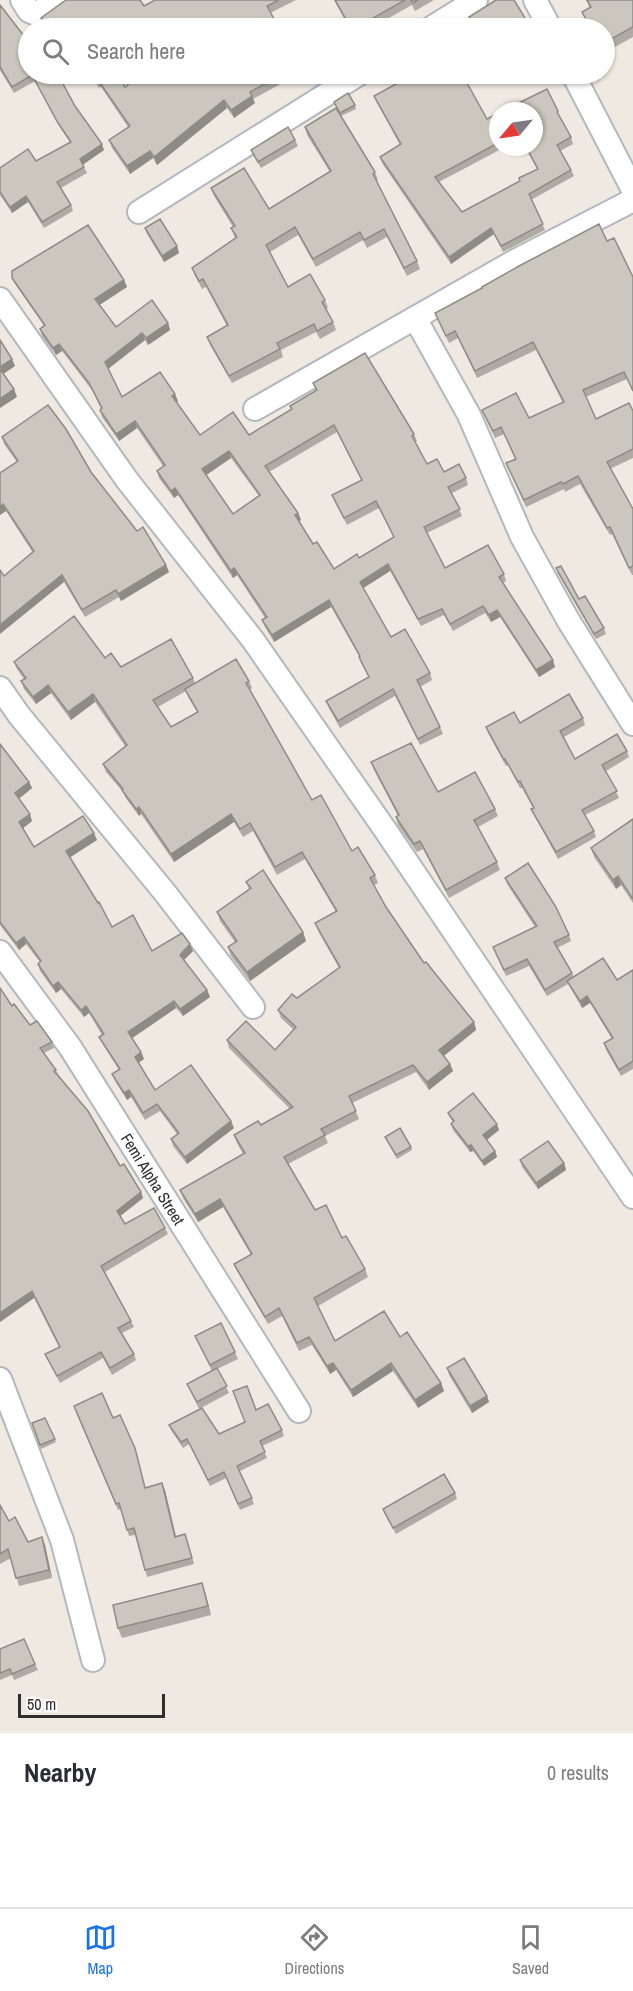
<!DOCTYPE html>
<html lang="en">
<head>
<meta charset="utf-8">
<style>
  body { margin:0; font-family:"Archivo Narrow",sans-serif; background:#f7f7f7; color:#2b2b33 }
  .compass { position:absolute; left:489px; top:102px; width:54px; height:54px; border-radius:50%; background:#fff; box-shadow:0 2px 4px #0004; rotate:241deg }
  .scale { position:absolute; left:18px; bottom:15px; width:147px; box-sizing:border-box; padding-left:6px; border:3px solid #2e2e2e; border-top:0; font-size:16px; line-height:21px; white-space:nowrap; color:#2e2e2e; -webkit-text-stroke:4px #fff; paint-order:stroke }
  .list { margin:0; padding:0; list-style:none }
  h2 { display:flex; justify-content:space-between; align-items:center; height:78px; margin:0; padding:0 24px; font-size:26px }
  h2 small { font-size:20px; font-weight:400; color:#7c7c81 }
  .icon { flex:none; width:33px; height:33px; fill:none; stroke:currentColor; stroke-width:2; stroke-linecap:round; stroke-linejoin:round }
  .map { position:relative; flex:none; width:633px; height:1733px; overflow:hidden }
  .search { position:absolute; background:#fff; box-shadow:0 2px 4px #0004; left:18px; right:18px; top:18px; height:66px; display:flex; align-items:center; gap:15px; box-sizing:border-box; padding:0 21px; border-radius:33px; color:#7c7c81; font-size:22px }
  .sheet { height:174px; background:#fff }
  nav { display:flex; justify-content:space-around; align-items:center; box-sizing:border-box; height:84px; border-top:2px solid #e1e1e2; background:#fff; font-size:16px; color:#7c7c81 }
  nav a { display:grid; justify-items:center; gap:3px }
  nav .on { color:#1a73e8 }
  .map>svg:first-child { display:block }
</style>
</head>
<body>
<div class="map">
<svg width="633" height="1733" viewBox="0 0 633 1733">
  <rect width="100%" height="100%" fill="#efe9e1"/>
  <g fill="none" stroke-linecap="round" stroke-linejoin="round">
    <g stroke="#b4b7c1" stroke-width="26">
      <g id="street">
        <path d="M22 0 29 11 36 14 58 0"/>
        <path d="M535 0 550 28"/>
        <path d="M431 28 476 0"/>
        <path d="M573 74 633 190"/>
        <path d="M139 212 359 74"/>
        <path d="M0 299 127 480 253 640 386 831 633 1197"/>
        <path d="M415 318 469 415 522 537 568 620 633 724"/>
        <path d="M255 409 515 261 633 200"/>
        <path d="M0 688 19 715 166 894 253 1007"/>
        <path d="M0 952 70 1047 299 1411"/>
        <path d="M0 1379 62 1540 93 1660"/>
      </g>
    </g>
    <use href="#street" stroke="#fff" stroke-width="22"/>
  </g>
  <g fill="#afaba4" fill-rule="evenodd">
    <path d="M155 0H296L270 13 279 28H46L41 18 144 6Z"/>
    <path d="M334 0H434L415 11 412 5 376 25V28H349Z"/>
    <path d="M586 0H633V37L604 53V28H589L582 12 590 8Z"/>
    <path d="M0 5 53 74 104 150 83 165 87 173 61 188 71 205 73 211 44 228 28 202 12 213 0 195V168L36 161 70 142 61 129 35 81 14 93 0 70Z"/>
    <path d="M91 74H118L125 87 141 74H299L253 99 255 103 234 118 227 108 157 165 153 158 130 174 112 148 109 140 128 127 101 87 99 88Z"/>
    <path d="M374 96 487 119 498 113V147H505L439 182 462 212 520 181 537 169 525 147H534V111H558L560 117 571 137 573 144 560 151 571 170 574 176 531 200 545 230 503 252 494 234 451 264 382 163 380 157 400 145 377 103Z"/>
    <path d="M334 102 355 105 356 109 341 116 375 172 378 180 376 181 417 261 420 269 407 276 387 237 367 248 363 240 316 267 298 235 270 252 288 287 325 300 328 308 326 309 333 322 336 330 320 339 316 332 281 350 283 357 232 383 210 345 207 337 227 326 206 287 202 289 195 276 192 268 235 238 231 228 233 227 214 196 211 188 269 209 330 172 307 135 305 127 341 116Z"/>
    <path d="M295 140 298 146 261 168 254 156 251 150Z"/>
    <path d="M145 228 177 246 179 253 164 262 147 234Z"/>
    <path d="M607 241 633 277V392L627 379 586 397 596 419 633 411V458L610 469 633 509V575H632L612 534 610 535 580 484 565 492 564 489 526 507 506 463 515 459 504 434 495 438 485 417 482 410 529 418 563 403 536 350 477 378 458 338 449 343 435 313Z"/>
    <path d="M12 278 124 280 127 287 99 305 116 327 168 323 170 330 148 345 145 340 108 369 122 397 178 401 177 402 200 435H249L291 410 290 406 316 391 313 383 414 434 417 441 415 442 427 464 444 472 466 478 468 485 452 493 462 516 427 533 445 568 504 574 506 581 503 583 555 667 539 677 500 617 491 622 485 613 453 631 444 615 421 626 390 571 363 588 391 637 430 673 432 680 420 687 440 727 443 734 420 745 395 696 340 728 329 708 326 701 369 677 361 663 359 657V656L331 607 274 642 265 627 262 620 265 618 237 575 233 578 178 495 174 498 159 478 157 471 163 466 137 428 119 441 102 417 100 410 101 409 92 390 62 351 56 355 42 336 40 329 44 326 15 284ZM337 432 361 480 332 495 335 502 347 525 379 508 394 537 359 558 334 569 313 544 299 521 301 520 298 513 269 472ZM231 458 259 496 233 514 206 475Z"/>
    <path d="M2 437 91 472 137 531 166 565 169 572 121 601 119 597 85 617 64 582 4 576 33 553 6 511 0 515V473L17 462 4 444Z"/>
    <path d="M556 568 579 599 604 628 606 634 596 639 558 574Z"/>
    <path d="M105 658 121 667 193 678 195 683 249 681 252 688 250 690 312 800 352 851 375 875 378 883 374 885 386 907 424 963 474 1022 476 1030 444 1056 450 1064 453 1071 429 1090 416 1072 352 1103 359 1119 325 1136 328 1143 288 1164 315 1210 342 1238 365 1269 368 1277 318 1306 335 1341 400 1337 441 1383 444 1391 418 1408 393 1371 353 1397 336 1370 330 1374 312 1345 299 1351 282 1316 268 1324 237 1271 234 1264 251 1255 223 1207 198 1222 183 1198 180 1190 243 1154 237 1143 234 1135 261 1125 290 1109 229 1048 227 1040 275 1050 294 1030 281 1018 278 1010 339 968 318 931 315 923 336 912 305 859 277 875 253 831 243 837 234 822 174 862 141 814 139 816 125 797 123 792 106 772 103 764 125 746 95 702 71 720 51 693 36 704 24 689 21 681 24 679 17 669 14 662ZM186 691 188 697 197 712 171 727 158 707Z"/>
    <path d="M583 718 585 725 564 737 575 759 627 751 629 757 606 771 619 798 585 815 594 831 596 837 558 859 534 815 531 809 533 808 522 788H520L508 765 506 766 488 733 486 727 520 723Z"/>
    <path d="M0 744 29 782 32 788 19 799 32 821 23 828 34 847 97 840 70 857 112 927 152 951H193L184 960 207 990 210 997 183 1016 176 1008 132 1038 141 1052 144 1059 138 1063 155 1090 234 1128 187 1164 173 1146 171 1139 177 1134 160 1111 145 1120 131 1097 127 1100 115 1081 112 1074 119 1070 102 1043 99 1037 102 1035 89 1013 84 1017 61 989 56 993 40 971 38 964 40 962 26 944 19 950 0 925Z"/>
    <path d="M371 762 438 792 495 809 498 816 478 827 497 862 500 870 449 898 423 849 417 852 398 825 396 817 398 816 374 770Z"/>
    <path d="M633 819V903L621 885 616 889 594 857 591 848Z"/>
    <path d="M505 878 569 935 571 941 557 948 574 977 617 980 633 970V1069L621 1076 606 1050 604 1043 612 1039 590 1003 582 1008 568 984 547 996 529 966 506 976 493 947 535 927 507 884Z"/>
    <path d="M246 882 303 932 306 941 250 981 231 956 228 947 235 942 220 921 217 912 249 889Z"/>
    <path d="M0 988 12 1006 30 1025 52 1042 54 1048 44 1053 120 1166 141 1192 143 1198 120 1216 125 1224 165 1228 168 1234 105 1272 131 1321 134 1327 122 1333 134 1354 136 1360 112 1375 103 1358 60 1383 48 1360 45 1354 59 1347 34 1298 0 1322Z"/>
    <path d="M448 1113 499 1130 487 1140 495 1151 497 1157 484 1166 473 1151 470 1152 453 1130 451 1124 453 1122 450 1118Z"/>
    <path d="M385 1137 411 1147 412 1150 397 1159Z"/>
    <path d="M520 1160 564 1163 566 1170 538 1189 522 1167Z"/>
    <path d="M195 1336 235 1352 238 1359 217 1369 229 1393 199 1409 187 1384 212 1371Z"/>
    <path d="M447 1368 487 1396 489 1402 472 1413 449 1375Z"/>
    <path d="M256 1410 282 1430 284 1436 262 1446 267 1458 240 1471 254 1504 240 1510 226 1478 210 1486 189 1444 183 1448 171 1430 169 1425 219 1434 245 1422Z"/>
    <path d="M76 1412 113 1418 135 1448 145 1487 165 1490 176 1536 185 1534 194 1564 147 1577 135 1535 129 1536 121 1509 118 1510Z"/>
    <path d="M45 1418 56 1442 41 1449 32 1423Z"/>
    <path d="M455 1493 457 1499 396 1534 385 1515 383 1509Z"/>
    <path d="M0 1505 9 1521 28 1542 42 1537 45 1545 52 1578 19 1586 11 1558 0 1564Z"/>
    <path d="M205 1592 211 1615 122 1638 118 1628Z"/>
    <path d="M0 1649 35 1664 38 1670 14 1680 12 1675 0 1680Z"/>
  </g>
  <g fill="#8e8b86">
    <path d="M527 21 530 27 528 28H516Z"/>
    <path d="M252 96 255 103 234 118 231 110Z"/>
    <path d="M224 100 227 108 157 165 154 157Z"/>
    <path d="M102 144 104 150 82 165 80 159Z"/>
    <path d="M150 151 153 158 130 174 127 166Z"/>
    <path d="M26 196 28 202 12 213 10 207Z"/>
    <path d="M491 228 494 234 451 264 449 257Z"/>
    <path d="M177 246 179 253 164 262 162 256Z"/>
    <path d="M124 280 127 287 98 306 95 299Z"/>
    <path d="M168 323 170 330 148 345 146 338Z"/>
    <path d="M142 333 145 340 108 369 105 362Z"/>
    <path d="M59 344 62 351 56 355 53 348Z"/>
    <path d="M12 359 15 366 2 375 0 367Z"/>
    <path d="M14 389 17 397 0 408V399Z"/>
    <path d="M175 394 178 401 175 403 172 396Z"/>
    <path d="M135 421 137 428 119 441 116 434Z"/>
    <path d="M229 451 231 458 205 476 202 469Z"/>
    <path d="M175 488 178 495 174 498 171 491Z"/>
    <path d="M3 504 6 511 0 515V507Z"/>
    <path d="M298 513 301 520 298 522 295 515Z"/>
    <path d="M388 564 390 571 362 589 360 582Z"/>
    <path d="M166 565 169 572 121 601 118 594Z"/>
    <path d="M234 568 237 575 233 578 231 571Z"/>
    <path d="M62 575 64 582 0 634V625Z"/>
    <path d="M329 600 331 607 274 642 272 635Z"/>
    <path d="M497 610 500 617 491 622 489 615Z"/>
    <path d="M553 660 555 667 539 677 536 670Z"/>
    <path d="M48 685 51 693 36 704 33 697Z"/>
    <path d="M93 694 95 702 71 720 68 712Z"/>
    <path d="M29 782 32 788 17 800 15 793Z"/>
    <path d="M139 807 141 814 139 816 136 809Z"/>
    <path d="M30 814 32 821 22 829 19 822Z"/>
    <path d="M231 814 234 822 174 862 171 854Z"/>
    <path d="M94 833 97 840 69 858 66 851Z"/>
    <path d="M618 876 621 885 616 889 613 880Z"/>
    <path d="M303 932 306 941 250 981 247 972Z"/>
    <path d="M24 937 26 944 19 950 16 943Z"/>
    <path d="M190 944 193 951 182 962 180 955Z"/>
    <path d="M58 982 61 989 56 993 53 986Z"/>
    <path d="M207 990 210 997 183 1016 180 1009Z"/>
    <path d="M587 996 590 1003 582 1008 580 1001Z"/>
    <path d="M174 1001 176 1008 131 1039 128 1032Z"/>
    <path d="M86 1006 89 1013 84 1017 81 1010Z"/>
    <path d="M474 1022 476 1030 442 1057 439 1050Z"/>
    <path d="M141 1052 144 1059 137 1064 135 1057Z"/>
    <path d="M450 1064 453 1071 429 1090 427 1082Z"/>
    <path d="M129 1090 131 1097 127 1100 124 1093Z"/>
    <path d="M231 1121 234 1128 187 1164 185 1157Z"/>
    <path d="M497 1124 499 1130 485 1141 483 1135Z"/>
    <path d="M471 1145 473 1151 470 1152 468 1146Z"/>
    <path d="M495 1151 497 1157 484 1166 482 1161Z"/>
    <path d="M564 1163 566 1170 538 1189 536 1183Z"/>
    <path d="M141 1192 143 1198 119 1217 117 1211Z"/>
    <path d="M220 1199 223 1207 198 1222 195 1214Z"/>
    <path d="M32 1291 34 1298 0 1322V1313Z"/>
    <path d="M333 1363 336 1370 330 1374 327 1366Z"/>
    <path d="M391 1363 393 1371 353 1397 351 1390Z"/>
    <path d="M441 1383 444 1391 418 1408 415 1400Z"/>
    <path d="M487 1396 489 1402 472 1413 470 1406Z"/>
    <path d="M162 1483 165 1490 177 1543 175 1537Z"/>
    <path d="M42 1537 45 1545 52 1578 49 1570Z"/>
    <path d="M202 1583 205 1592 211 1615 208 1606Z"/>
  </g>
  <g fill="#cbc7bf" stroke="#8e8b86" stroke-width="1.5" fill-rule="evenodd">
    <path d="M66 0H140L144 6 155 0H279L267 6 279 28H48L41 18Z"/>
    <path d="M335 0H405L373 18 374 20 359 28H351Z"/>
    <path d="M411 0H418L413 3Z"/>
    <path d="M496 0H514L527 21 516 28H476L469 17Z"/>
    <path d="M587 0H633V27L604 43V28H591L582 12 591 7Z"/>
    <path d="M0 5 28 41V74H53L61 83 62 82 75 106 102 144 80 159 84 167 57 182 71 205 42 222 26 196 10 207 0 192V168L28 149 36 161 71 142 58 123 32 75 12 87 0 67Z"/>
    <path d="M92 74H118L125 87 141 74H283L250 92 252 96 231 110 224 100 154 157 150 151 127 166 109 140 130 126 98 80 96 81Z"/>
    <path d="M414 74H462L487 119 498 113V143L435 177 462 212 520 181 519 178 538 169 526 147H534V111H502L547 89 558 111 557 112 571 137 557 145 571 170 529 194 543 224 501 246 491 228 449 257 380 157 401 144 374 96Z"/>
    <path d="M348 93 355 105 340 113 334 102Z"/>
    <path d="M336 108 375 172 373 174 417 261 404 268 384 229 364 240 360 232 313 259 295 227 266 245 288 287 310 274 325 300 322 302 333 322 317 331 314 324 277 343 280 349 229 376 207 337 228 325 203 279 199 281 192 268 237 237 231 228 235 226 211 188 244 168 269 209 331 171 305 127Z"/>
    <path d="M288 127 295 140 258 162 251 150Z"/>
    <path d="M160 219 177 246 162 256 145 228Z"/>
    <path d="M599 224 607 241 614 238 633 277V391L624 372 583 390 596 419 629 403 633 411V449L607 462 633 509V566L629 568 610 527 607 528 578 476 563 484 561 482 524 500 506 463 516 459 501 427 493 431 482 410 516 393 529 418 564 402 533 342 475 371 455 331 446 336 435 313 482 288V287L519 266Z"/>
    <path d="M88 225 124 280 95 299 116 327 152 300 168 323 146 338 142 333 105 362 122 397 160 372 175 394 172 396 200 435 233 412 249 435 292 409 290 406 317 390 313 383 365 353 414 434 412 436 427 464 437 459 444 472 459 464 466 478 448 487 460 509 424 527 445 568 488 545 504 574 499 577 553 660 536 670 497 610 489 615 483 606 450 624 442 609 418 619 388 564 360 582 391 637 405 629 430 673 417 680 440 727 418 739 393 689 338 721 326 701 369 677 359 657 360 656 329 600 272 635 262 620 267 617 234 568 231 571 175 488 171 491 157 471 165 465 135 421 116 434 100 410 102 408 89 383 59 344 53 348 40 329 45 325 12 278V271ZM334 425 362 480 332 495 344 518 376 501 394 537 359 558 357 554 334 569 317 542 313 544 295 515 298 513 265 466ZM229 451 260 495 233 514 202 469Z"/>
    <path d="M0 340 12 359 0 367Z"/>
    <path d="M0 369 14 389 0 399Z"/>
    <path d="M48 405 66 429 91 472 137 531 143 527 166 565 118 594 116 590 82 610 62 575 0 625V570L4 576 34 551 3 504 0 507V473L18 461 2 437Z"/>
    <path d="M561 566 579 599 585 596 604 628 594 634 556 568Z"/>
    <path d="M74 616 105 658 111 653 121 667 171 639 193 678 153 700 171 727 198 712 185 689 236 659 249 681 246 683 312 800 321 795 352 851 358 847 375 875 370 878 386 907 424 963 426 962 474 1022 439 1050 450 1064 427 1082 413 1065 349 1096 356 1111 321 1129 325 1135 284 1157 315 1210 326 1205 342 1238 346 1236 365 1269 314 1298 335 1341 384 1311 400 1337 407 1332 441 1383 415 1400 391 1363 351 1390 333 1363 327 1366 309 1337 297 1343 279 1308 265 1317 234 1264 252 1254 220 1199 195 1214 180 1190 245 1153 234 1135 258 1121 261 1125 293 1107 227 1040 246 1021 275 1050 296 1027 278 1010 292 994 297 998 340 967 315 923 337 911 302 852 275 867 250 823 240 829 231 814 171 854 139 807 136 809 122 790 123 789 103 764 127 745 93 694 68 712 48 685 33 697 21 681 26 678 14 662Z"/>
    <path d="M569 694 583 718 560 731 575 759 617 734 627 751 602 765 617 791 582 810 594 831 556 852 531 809 534 808 520 781 518 782 505 759 504 760 486 727 514 712 520 723Z"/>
    <path d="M411 743 438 792 475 772 495 809 474 820 497 862 446 890 420 841 414 844 396 817 399 815 371 762Z"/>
    <path d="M0 744 29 782 15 793 30 814 19 822 34 847 83 816 94 833 66 851 98 903 99 902 112 927 133 915 152 951 182 933 190 944 180 955 207 990 180 1009 174 1001 128 1032 141 1052 135 1057 155 1090 191 1065 231 1121 185 1157 171 1139 179 1133 157 1104 143 1113 129 1090 124 1093 112 1074 120 1069 99 1037 104 1034 86 1006 81 1010 58 982 53 986 38 964 41 961 24 937 16 943 0 922Z"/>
    <path d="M633 819V899L618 876 613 880 591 848Z"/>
    <path d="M528 863 556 907 569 935 554 942 572 973 545 990 527 959 504 970 493 947 537 926 505 878Z"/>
    <path d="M263 870 303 932 247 972 228 947 237 941 217 912 251 888 246 882Z"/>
    <path d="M603 958 617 980 633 970V1061L619 1070 604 1043 613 1038 587 996 580 1001 567 981Z"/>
    <path d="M0 988 12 1006 14 1004 30 1025 37 1021 52 1042 40 1048 56 1070 54 1071 88 1111 120 1166 124 1164 141 1192 117 1211 125 1224 154 1208 165 1228 101 1266 131 1321 118 1328 134 1354 110 1368 101 1352 57 1376 45 1354 60 1347 32 1291 0 1313Z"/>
    <path d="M473 1093 497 1124 483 1135 495 1151 482 1161 471 1145 468 1146 451 1124 454 1121 448 1113Z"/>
    <path d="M400 1128 411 1147 396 1155 385 1137Z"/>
    <path d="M548 1141 564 1163 536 1183 520 1160Z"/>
    <path d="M221 1323 235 1352 210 1365 195 1336Z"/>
    <path d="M464 1358 487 1396 470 1406 447 1368Z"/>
    <path d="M217 1368 227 1386 197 1402 187 1384Z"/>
    <path d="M247 1386 256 1410 268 1404 282 1430 260 1441 265 1452 237 1466 252 1498 238 1504 224 1472 208 1480 187 1439 181 1442 169 1425 202 1408 219 1434 245 1422 233 1391Z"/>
    <path d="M102 1393 113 1418 120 1415 135 1448 145 1488 162 1483 175 1537 185 1534 192 1558 145 1570 134 1528 127 1530 119 1503 116 1504 74 1406Z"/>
    <path d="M45 1418 55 1439 40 1445 32 1423Z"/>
    <path d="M444 1474 455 1493 393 1528 383 1509Z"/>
    <path d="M0 1505 9 1521 15 1517 28 1542 42 1537 49 1570 16 1578 8 1549 0 1554Z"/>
    <path d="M202 1583 208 1606 118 1628 113 1605Z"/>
    <path d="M24 1639 35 1664 12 1674 10 1669 0 1673V1649Z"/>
  </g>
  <g text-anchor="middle" stroke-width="5" stroke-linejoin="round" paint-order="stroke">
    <g font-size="16" fill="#2e2e2e" stroke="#fff">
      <text transform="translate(153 1179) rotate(58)" y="6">Femi Alpha Street</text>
    </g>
  </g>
</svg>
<svg class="compass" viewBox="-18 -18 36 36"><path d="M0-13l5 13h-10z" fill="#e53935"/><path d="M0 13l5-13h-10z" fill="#7c7c81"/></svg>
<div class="scale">50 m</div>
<div class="search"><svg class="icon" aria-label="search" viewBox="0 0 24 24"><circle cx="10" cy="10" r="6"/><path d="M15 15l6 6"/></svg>Search here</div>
</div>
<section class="sheet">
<h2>Nearby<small>0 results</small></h2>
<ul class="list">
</ul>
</section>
<nav>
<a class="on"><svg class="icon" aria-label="map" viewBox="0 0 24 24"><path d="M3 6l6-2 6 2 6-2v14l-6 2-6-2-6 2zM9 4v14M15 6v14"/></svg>Map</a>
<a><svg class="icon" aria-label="directions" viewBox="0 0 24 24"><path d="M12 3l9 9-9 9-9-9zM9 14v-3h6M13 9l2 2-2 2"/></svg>Directions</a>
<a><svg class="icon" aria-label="saved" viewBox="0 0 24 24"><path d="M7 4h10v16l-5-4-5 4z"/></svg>Saved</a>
</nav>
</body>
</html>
